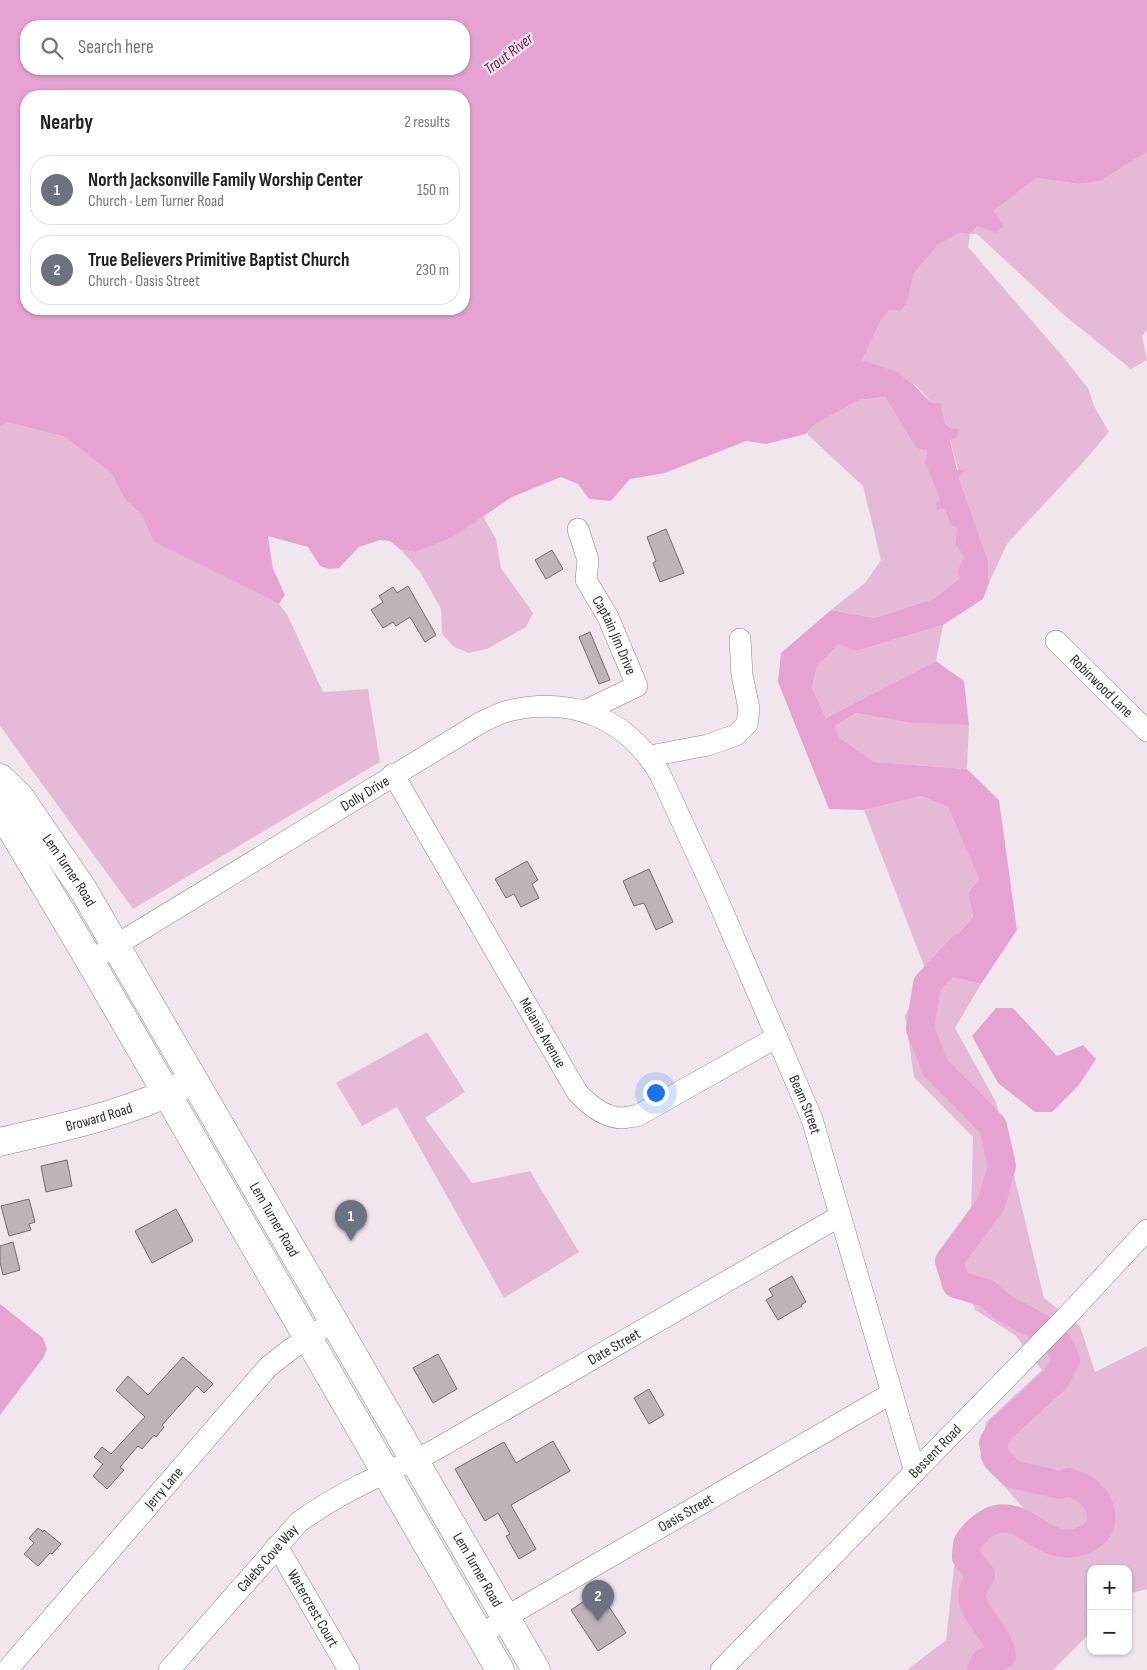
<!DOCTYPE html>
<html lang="en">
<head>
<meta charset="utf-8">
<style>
  body { margin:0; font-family:"Sofia Sans Condensed",sans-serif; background:#f2f2f2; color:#222 }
  .controls { position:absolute; right:15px; bottom:15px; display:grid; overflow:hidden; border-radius:10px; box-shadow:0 1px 4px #0004 }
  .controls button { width:45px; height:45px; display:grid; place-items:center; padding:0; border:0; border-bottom:1px solid #e0e0e0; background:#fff; color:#222; font:25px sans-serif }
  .you { position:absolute; left:655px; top:1092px; width:18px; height:18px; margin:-12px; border:4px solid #fff; border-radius:50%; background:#1a73e8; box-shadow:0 0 0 8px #1a73e833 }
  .badge { display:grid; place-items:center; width:32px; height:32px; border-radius:50%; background:#d93025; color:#fff; font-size:16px; font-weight:700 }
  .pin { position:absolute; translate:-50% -41px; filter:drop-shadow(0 1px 2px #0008) }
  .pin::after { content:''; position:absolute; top:26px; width:18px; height:15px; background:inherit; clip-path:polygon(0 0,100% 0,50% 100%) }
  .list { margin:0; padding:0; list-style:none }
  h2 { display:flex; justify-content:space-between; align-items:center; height:65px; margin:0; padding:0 20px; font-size:21px }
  h2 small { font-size:16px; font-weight:400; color:#767676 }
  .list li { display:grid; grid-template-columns:32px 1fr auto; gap:15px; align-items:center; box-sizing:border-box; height:70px; margin:0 10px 10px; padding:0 10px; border:1px solid #e0e0e0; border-radius:20px }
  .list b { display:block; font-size:19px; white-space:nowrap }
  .list p { margin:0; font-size:16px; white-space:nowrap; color:#767676 }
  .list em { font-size:16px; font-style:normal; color:#767676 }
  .icon { flex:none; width:28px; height:28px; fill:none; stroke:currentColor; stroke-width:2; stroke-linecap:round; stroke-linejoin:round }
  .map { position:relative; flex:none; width:1147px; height:1670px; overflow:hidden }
  .search { position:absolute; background:#fff; box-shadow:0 1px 4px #0004; left:20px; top:20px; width:450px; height:55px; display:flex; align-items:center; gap:12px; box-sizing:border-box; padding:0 18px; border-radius:20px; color:#767676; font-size:19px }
  .panel { position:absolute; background:#fff; box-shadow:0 1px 4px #0004; left:20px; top:90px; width:450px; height:225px; border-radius:20px }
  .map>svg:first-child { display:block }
</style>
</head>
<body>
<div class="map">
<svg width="1147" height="1670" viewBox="0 0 1147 1670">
  <rect width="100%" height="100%" fill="#f2e6ee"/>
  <g fill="#e6bad7">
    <path d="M1147 152V330L1142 336 1147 360 1131 369 1064 315 977 234H970L968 247 1059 352 1088 388 1094 406 1109 432 1087 458 1007 544 989 583 988 561 959 478 964 469 958 470 950 439 952 429C937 417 930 396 915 385 900 375 878 368 862 360L882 318 890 310H902L907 303 914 273 938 245 959 233 970 234 994 211 1036 178 1079 184 1100 181Z"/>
    <path d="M885 397 916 448 927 451 925 463 940 500 938 510 944 509 951 525 957 528 955 545 964 556 957 572 961 577 933 599 874 618 831 610 865 583 881 560 863 486 807 434 816 424 859 400Z"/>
    <path d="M7 422 65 437 112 474 125 500 141 514 154 542 279 604 287 614 323 692 368 689 380 762 133 909 0 726V426Z"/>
    <path d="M483 516 496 539 501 568 533 613 526 627 487 649 469 653 454 647 442 634 441 609 421 573 401 550 416 552 453 537Z"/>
    <path d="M943 625 936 661 826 718 812 688 817 666 839 643 856 651Z"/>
    <path d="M856 713 912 723 969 725 967 769 874 762 839 737 835 726Z"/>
    <path d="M921 796 948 807 979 879 968 893 973 917 926 971 981 984 955 1028 996 1102 1044 1298 1080 1326 1095 1372 1147 1346V1589L1128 1594V1569H1091V1632L1053 1670H907L946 1640 956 1549 981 1514 1024 1509 980 1458 986 1422 1042 1370 1015 1335 975 1310 971 1298 941 1279 940 1255 971 1213 973 1137 914 1077 905 1016 926 971 864 810Z"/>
    <path d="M427 1032 465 1092 425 1118 472 1183 530 1171 579 1252 504 1298 397 1107 362 1126 336 1083Z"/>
  </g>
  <g fill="#e6a2d0" fill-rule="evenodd">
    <path d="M0 0H1147V152L1100 181 1079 184 1036 178 994 211 1003 226 996 233 978 226 970 234 959 233 938 245 914 273 907 303 902 310H890L882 318 862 360 897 372 915 386 931 403H940L945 423 952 429H959L958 437 950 440 957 470 965 469 959 478 988 561 989 583 983 599 943 625 856 651 839 644 817 666 812 688 826 718 936 661 964 681 969 725 912 723 856 713 835 726 839 737 874 762 967 769 999 800 1017 930 981 984 926 971 973 917 968 893 979 879 948 807 921 796 864 810 829 809 778 682 781 653 831 610 874 618 933 599 960 578 957 572 964 556 955 545 957 528 951 525 944 509 937 510 936 504 940 500 925 463 927 451 916 448 885 397 859 400 816 424 806 434 766 444 746 441 665 473 630 479 611 501 589 499 578 484 561 477 512 497 453 537 416 552 401 550 390 541 380 540 359 547 339 568 329 569 320 566 308 547 268 536 273 569 285 595 279 604 154 542 141 514 125 500 112 474 65 437 7 422 0 426ZM464 26V69H26V26ZM464 96V309H26V96Z"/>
    <path d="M996 1008H1013L1057 1056 1083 1045 1096 1059 1078 1086 1052 1112H1035L998 1083 972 1036Z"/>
    <path d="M0 1304 43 1338 47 1349 43 1358 0 1415Z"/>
  </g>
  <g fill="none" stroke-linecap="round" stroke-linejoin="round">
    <path stroke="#e6a2d0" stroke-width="28" d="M962 947 927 984 920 1029 936 1068 993 1126 1002 1166 991 1204 949 1261 956 1284 986 1293 1004 1308 1038 1326 1059 1344 1066 1360 1055 1380 1001 1429 993 1443 996 1458 1012 1474 1060 1485 1069 1482C1075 1485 1084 1487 1089 1492 1104 1507 1108 1529 1086 1539 1047 1558 1029 1512 997 1519 987 1521 973 1533 968 1542 966 1546 966 1553 966 1557L981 1575C978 1580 975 1585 973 1590 967 1610 999 1634 1002 1655L985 1662 981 1670"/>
  </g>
  <g fill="#bfb3bb" stroke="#766c72">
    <path d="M666 529 684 573 660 582 653 563 656 561 647 537Z"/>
    <path d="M552 550 563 569 546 579 535 560Z"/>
    <path d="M408 586 436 635 425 642 410 617 396 626 393 622 383 628 371 610 383 602 379 596 393 587 397 593Z"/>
    <path d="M590 632 610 680 599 684 579 637Z"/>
    <path d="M527 861 538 880 532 884 539 898 521 907 514 894 506 898 495 879Z"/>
    <path d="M649 869 673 922 656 930 644 903 634 906 623 881Z"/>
    <path d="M67 1160 72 1186 46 1192 41 1166Z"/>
    <path d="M29 1199 35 1222 29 1224 31 1230 9 1236 1 1206Z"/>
    <path d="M176 1209 193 1241 152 1263 135 1231Z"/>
    <path d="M13 1242 20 1270 3 1275 0 1262V1246Z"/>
    <path d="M792 1276 806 1302 801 1305 802 1306 778 1320 766 1300 773 1296 769 1289Z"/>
    <path d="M438 1354 457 1389 433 1403 413 1368Z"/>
    <path d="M183 1357 213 1384 204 1393 197 1386 162 1425 164 1427 156 1437 154 1435 142 1449 138 1446 120 1467 124 1470 107 1489 93 1476 103 1464 94 1457 102 1447 111 1454 145 1417 116 1390 128 1376 148 1395Z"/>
    <path d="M649 1389 664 1415 649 1424 634 1398Z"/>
    <path d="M553 1441 570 1471 511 1505 536 1549 519 1559 506 1536 510 1534 498 1513 485 1521 455 1469 504 1442 516 1463Z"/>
    <path d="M38 1528 43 1532 44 1530 61 1544 52 1554 50 1553 38 1566 24 1554 34 1543 29 1538Z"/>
    <path d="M599 1591 626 1633 598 1651 571 1610Z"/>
  </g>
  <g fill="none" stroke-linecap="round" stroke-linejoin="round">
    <g stroke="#8f848b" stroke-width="22">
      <g id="minor">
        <path id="s1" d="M578 529 588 560 586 580 608 617 637 686 585 711"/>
        <path id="s2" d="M1056 641 1147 731"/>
        <path d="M650 756 708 745 736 735 747 724 749 709 742 675 740 639"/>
        <path id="s3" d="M393 774 577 1092C588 1104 603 1117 621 1118 626 1118 632 1116 637 1116L777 1037"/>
        <path id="s4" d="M90 961 480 723C490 718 501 712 512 710 575 697 627 719 660 774L713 889 812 1119 915 1472"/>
        <path id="s5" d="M277 1546 349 1670"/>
        <path id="s6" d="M481 1636 506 1617 892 1393"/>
        <path id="s7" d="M7 1670 268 1367 291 1349 334 1321"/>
        <path id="s8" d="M169 1670 299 1522C340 1492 387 1472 433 1451L840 1216"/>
        <path id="s9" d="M721 1670 1068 1315 1147 1230"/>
      </g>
    </g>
    <g stroke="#8f848b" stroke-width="29">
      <g id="major">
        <path id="s10" d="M0 778 19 796 84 891 536 1670"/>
        <path d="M0 810 83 949 500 1670"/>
        <path id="s11" d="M0 1142C62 1127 125 1115 182 1086"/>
      </g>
    </g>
    <use href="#minor" stroke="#fff" stroke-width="21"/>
    <use href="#major" stroke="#fff" stroke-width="28"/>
  </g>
  <g text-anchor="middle" stroke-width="4.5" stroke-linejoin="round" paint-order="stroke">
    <g font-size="15" fill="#322d30" stroke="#f2e6ee">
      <text dy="5" stroke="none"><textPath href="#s1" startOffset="115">Captain Jim Drive</textPath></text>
      <text dy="5" stroke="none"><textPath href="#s2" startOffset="64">Robinwood Lane</textPath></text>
      <text dy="5" stroke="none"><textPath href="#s4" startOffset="322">Dolly Drive</textPath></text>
      <text dy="5" stroke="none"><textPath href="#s10" startOffset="116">Lem Turner Road</textPath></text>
      <text dy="5" stroke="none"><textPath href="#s3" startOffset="299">Melanie Avenue</textPath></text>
      <text dy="5" stroke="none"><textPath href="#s4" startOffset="1026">Beam Street</textPath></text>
      <text dy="5" stroke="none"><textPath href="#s11" startOffset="102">Broward Road</textPath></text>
      <text dy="5" stroke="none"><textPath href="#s10" startOffset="521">Lem Turner Road</textPath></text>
      <text dy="5" stroke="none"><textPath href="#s8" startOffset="558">Date Street</textPath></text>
      <text dy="5" stroke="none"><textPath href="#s9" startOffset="306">Bessent Road</textPath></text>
      <text dy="5" stroke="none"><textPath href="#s7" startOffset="240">Jerry Lane</textPath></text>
      <text dy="5" stroke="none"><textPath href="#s6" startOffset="239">Oasis Street</textPath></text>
      <text dy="5" stroke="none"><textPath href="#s8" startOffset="149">Calebs Cove Way</textPath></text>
      <text dy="5" stroke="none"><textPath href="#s10" startOffset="926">Lem Turner Road</textPath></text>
      <text dy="5" stroke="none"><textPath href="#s5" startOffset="72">Watercrest Court</textPath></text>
    </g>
    <g font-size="16" font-style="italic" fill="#70225d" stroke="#f2e6ee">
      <text transform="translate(508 53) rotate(-37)" y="6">Trout River</text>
    </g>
  </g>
</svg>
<div class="controls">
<button>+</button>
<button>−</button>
</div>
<div class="you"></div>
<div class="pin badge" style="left:351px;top:1241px;background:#6b7280">1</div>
<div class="pin badge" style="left:598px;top:1621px;background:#6b7280">2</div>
<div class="search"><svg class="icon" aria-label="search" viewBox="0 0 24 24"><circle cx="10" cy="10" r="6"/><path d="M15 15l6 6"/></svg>Search here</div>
<section class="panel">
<h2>Nearby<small>2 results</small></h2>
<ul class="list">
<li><span class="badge" style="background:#6b7280">1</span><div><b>North Jacksonville Family Worship Center</b><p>Church · Lem Turner Road</p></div><em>150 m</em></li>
<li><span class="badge" style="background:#6b7280">2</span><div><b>True Believers Primitive Baptist Church</b><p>Church · Oasis Street</p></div><em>230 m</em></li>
</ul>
</section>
</div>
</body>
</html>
